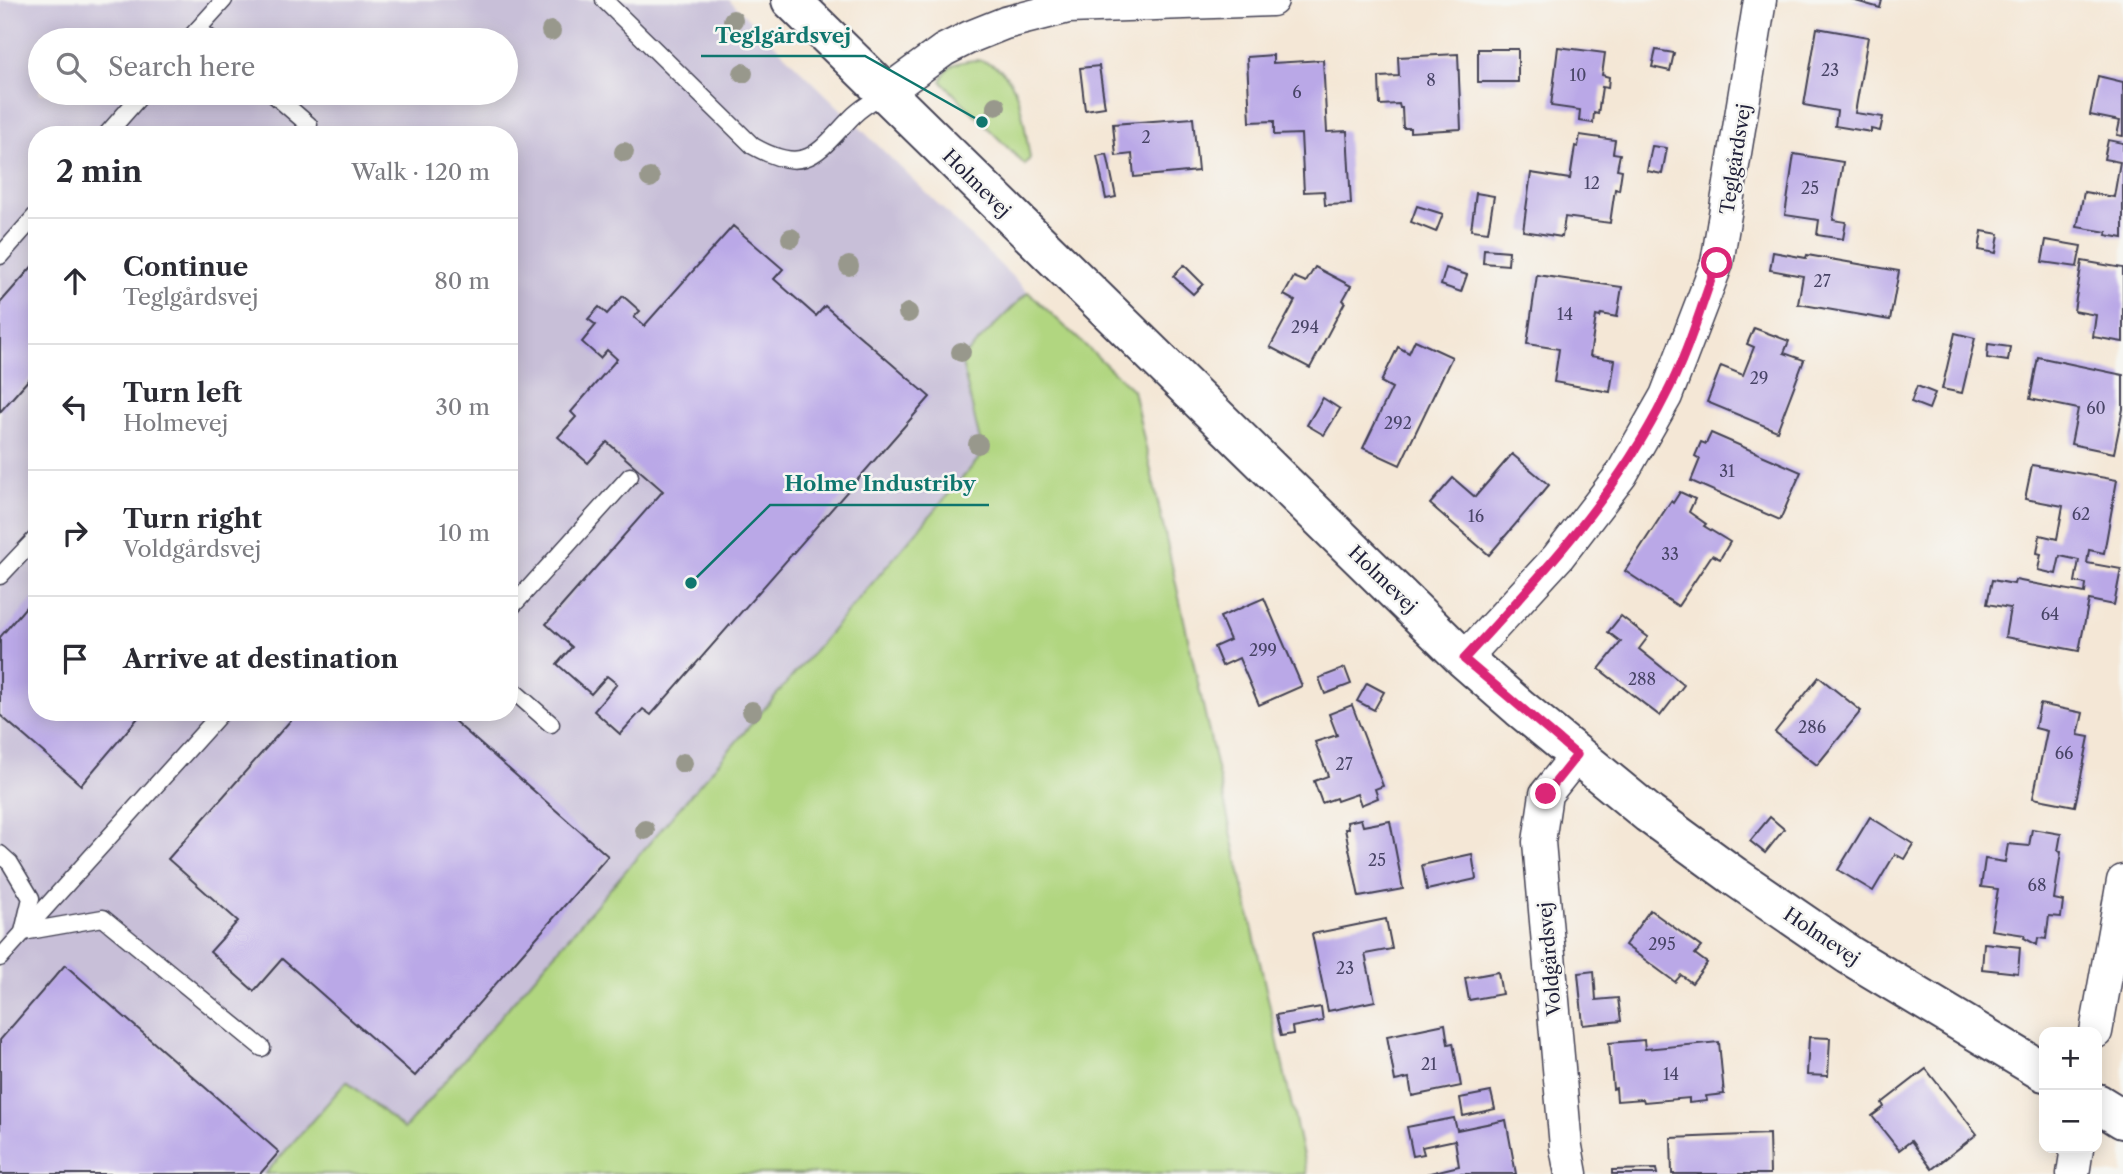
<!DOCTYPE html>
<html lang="en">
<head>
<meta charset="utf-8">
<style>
  body { margin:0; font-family:"Libre Caslon Text",serif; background:#f2f2f3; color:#2b2b33 }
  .controls { position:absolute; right:21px; bottom:21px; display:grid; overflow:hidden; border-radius:14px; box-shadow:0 4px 18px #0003 }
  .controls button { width:63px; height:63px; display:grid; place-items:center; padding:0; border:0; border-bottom:2px solid #e1e1e2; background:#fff; color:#2b2b33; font:35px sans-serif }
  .stop { position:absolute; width:21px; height:21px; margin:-16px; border:5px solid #db2777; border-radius:50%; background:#fff }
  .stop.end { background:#db2777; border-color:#fff; box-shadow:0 2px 7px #0008 }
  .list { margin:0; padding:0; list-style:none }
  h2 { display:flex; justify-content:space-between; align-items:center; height:91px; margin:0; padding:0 28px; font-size:30px }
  h2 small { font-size:23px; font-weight:400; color:#7c7c81 }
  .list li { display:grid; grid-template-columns:46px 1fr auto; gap:21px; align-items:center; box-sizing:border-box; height:126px; padding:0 28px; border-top:2px solid #e1e1e2 }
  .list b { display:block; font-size:26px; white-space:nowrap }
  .list p { margin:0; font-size:23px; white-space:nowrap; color:#7c7c81 }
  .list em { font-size:23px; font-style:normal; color:#7c7c81 }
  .icon { flex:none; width:38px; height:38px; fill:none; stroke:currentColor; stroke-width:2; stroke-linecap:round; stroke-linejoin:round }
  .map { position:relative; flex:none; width:2123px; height:1174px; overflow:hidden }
  .search { position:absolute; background:#fff; box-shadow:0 4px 18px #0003; left:28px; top:28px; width:490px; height:77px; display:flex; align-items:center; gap:18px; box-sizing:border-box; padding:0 24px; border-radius:38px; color:#7c7c81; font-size:26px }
  .panel { position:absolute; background:#fff; box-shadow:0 4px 18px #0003; left:28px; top:126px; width:490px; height:595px; border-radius:28px }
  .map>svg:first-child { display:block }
</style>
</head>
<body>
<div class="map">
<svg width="2123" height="1174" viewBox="0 0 2123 1174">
  <rect width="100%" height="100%" fill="#f6f6f2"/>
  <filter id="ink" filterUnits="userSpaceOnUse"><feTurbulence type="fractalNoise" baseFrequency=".0143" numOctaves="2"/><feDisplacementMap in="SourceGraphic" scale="14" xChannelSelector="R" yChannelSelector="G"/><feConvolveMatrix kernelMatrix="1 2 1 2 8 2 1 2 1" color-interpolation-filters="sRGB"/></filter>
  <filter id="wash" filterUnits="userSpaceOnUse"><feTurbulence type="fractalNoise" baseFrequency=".00686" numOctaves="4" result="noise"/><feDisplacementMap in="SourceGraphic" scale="28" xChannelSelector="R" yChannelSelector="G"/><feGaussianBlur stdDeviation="1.57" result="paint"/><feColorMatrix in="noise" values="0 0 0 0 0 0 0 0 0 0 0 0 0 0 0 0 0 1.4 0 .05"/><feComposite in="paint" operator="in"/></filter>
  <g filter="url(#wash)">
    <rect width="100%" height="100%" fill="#f4e7d6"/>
    <path fill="#c8bfd8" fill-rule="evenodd" d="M0 0H729L1028 292 961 359 983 454 404 1129 347 1081 265 1174H0ZM40 40H506V93H40ZM37 135H509V712H37Z"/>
    <g fill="#b1d680" stroke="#6a7c5e" stroke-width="2">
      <path d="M977 60C982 61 988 62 993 65 1023 80 1024 129 1030 158L1025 165 941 81C948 62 959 62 977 60Z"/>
      <path d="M1028 292 1133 390 1307 1174H265L347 1081 404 1129 983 454 961 359Z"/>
    </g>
    <g id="blocks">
      <g fill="#baa8e7">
        <path d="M1852 0H1882L1880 8Z"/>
        <path d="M1817 28 1868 37 1855 113 1883 117 1880 131 1871 129V132L1835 126 1837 111 1804 105Z"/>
        <path d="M1558 47 1605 53 1602 75 1609 77 1608 88 1602 87 1598 114 1594 113 1593 123 1579 121 1580 110 1551 106Z"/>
        <rect x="1478" y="49" width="40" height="33"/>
        <path d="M1656 50 1674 53 1670 71 1652 67Z"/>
        <path d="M1458 54 1461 129 1410 132V128H1403L1402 108H1400L1399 104 1380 105 1379 77 1399 76 1398 57Z"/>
        <path d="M1273 55V63L1323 60 1327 132 1347 131 1351 204 1325 205 1324 191 1304 192 1301 134 1274 135V121L1250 122 1247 57Z"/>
        <path d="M1099 66 1105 107 1085 110 1080 68Z"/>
        <path d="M2098 76 2123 82V136L2117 135 2120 121 2090 115Z"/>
        <path d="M1193 118 1198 171 1134 177 1132 154 1116 156 1113 124Z"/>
        <path d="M1580 135 1615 140 1613 153 1620 154 1617 169 1622 170 1619 190 1615 189 1610 223 1565 217 1562 237 1523 231 1531 173 1570 179 1575 146 1578 147Z"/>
        <path d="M2108 140 2123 143V238L2106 235 2107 232 2077 227 2084 192 2114 197 2120 162 2104 159Z"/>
        <path d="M1652 146 1667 148 1662 174 1647 171Z"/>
        <path d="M1107 154 1116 197 1106 199 1097 156Z"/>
        <path d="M1794 154 1843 162 1833 220 1846 222 1843 239 1817 235 1819 220 1785 215Z"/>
        <path d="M1476 193 1494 196 1488 232 1471 230Z"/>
        <path d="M1417 206 1443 214 1436 232 1411 222Z"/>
        <path d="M733 226 783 269 774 279 816 316 825 306 930 397 651 715 643 709 620 734 594 711 617 684 607 676 591 694 557 664 572 647 546 624 663 491 607 442 588 463 558 437 576 417 571 412 617 359 607 350 600 358 582 342 596 325 588 319 599 307 607 314 623 296 640 311 634 317 644 326Z"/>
        <path d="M1982 231 1999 234 1996 253 1979 250Z"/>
        <path d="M2046 240 2081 246 2077 267 2042 262Z"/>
        <path d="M1484 249 1509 251 1508 265 1483 263Z"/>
        <path d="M1773 252 1806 258 1807 255 1899 271 1890 320 1798 304 1803 276 1770 270Z"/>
        <path d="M37 261V370L0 412V303Z"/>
        <path d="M2082 261 2123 268V342L2093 337 2096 315 2074 311Z"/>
        <path d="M1184 265 1203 284 1193 294 1173 276Z"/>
        <path d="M1315 267 1351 286 1343 300 1345 302 1310 368 1270 347 1295 301 1284 295 1294 277 1306 282Z"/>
        <path d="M1446 268 1467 275 1461 292 1441 285Z"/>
        <path d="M1537 275 1622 287 1617 317 1601 314 1600 317 1596 316 1590 356 1615 360 1610 392 1554 382 1559 349 1527 344Z"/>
        <path d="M1754 328 1789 341 1784 353 1804 360 1777 431 1707 402 1721 366 1743 375 1754 347 1747 344Z"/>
        <path d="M1955 333 1975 338 1962 393 1942 389Z"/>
        <path d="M1415 340 1452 357 1400 465 1363 448 1392 388 1381 382 1398 347 1409 353Z"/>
        <path d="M1988 344 2010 347 2008 361 1987 358Z"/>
        <path d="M2038 357 2123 375V409L2114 453 2071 444 2078 409 2030 399Z"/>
        <path d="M1917 386 1935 393 1929 409 1911 402Z"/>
        <path d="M1323 398 1340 409 1324 435 1307 425Z"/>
        <path d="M1711 433 1801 472 1780 520 1691 481 1700 459 1695 456 1701 442 1706 444Z"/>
        <path d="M1512 454 1549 485 1489 555 1430 504 1453 478 1475 497Z"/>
        <path d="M2032 465 2117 480 2104 553 2089 550 2087 563 2121 569 2114 605 2089 600 2079 651 2005 637 2010 608 1987 604 1992 580 2014 584 2015 580 2085 593 2086 584 2075 582 2079 560 2060 556 2056 574 2038 570 2041 554 2037 553 2040 535 2057 539 2063 506 2025 499Z"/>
        <path d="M1680 492 1695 499 1689 512 1706 524 1704 526 1730 542 1720 559 1712 555 1678 606 1625 571 1671 501 1673 503Z"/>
        <path d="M37 594V712H143L81 785 0 715V637Z"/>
        <path d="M1264 598 1302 686 1259 705 1239 658 1222 666 1214 647 1230 640 1220 617Z"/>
        <path d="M1621 616 1648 637 1639 649 1684 685 1660 716 1599 669 1621 642 1608 632Z"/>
        <path d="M1345 668 1351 684 1325 694 1319 678Z"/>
        <path d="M1819 677 1861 711 1817 765 1775 732Z"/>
        <path d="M1367 683 1384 692 1374 710 1357 701Z"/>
        <path d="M2040 704 2083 713 2078 735 2089 737 2075 806 2033 798 2047 731 2035 728Z"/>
        <path d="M1352 705 1383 786 1375 789 1378 798 1361 805 1357 794 1337 801 1336 798 1322 803 1314 781 1328 776 1315 742 1337 735 1329 714Z"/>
        <path d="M298 712H444L608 856 415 1076 282 959 254 991 210 952 238 921 168 859Z"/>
        <path d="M1770 817 1784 829 1765 853 1750 841Z"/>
        <path d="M1870 817 1913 844 1904 859 1895 854 1873 891 1838 870Z"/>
        <path d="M1361 819 1363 826 1390 821 1403 889 1359 897 1345 829H1348L1347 822Z"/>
        <path d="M2032 829 2061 834 2058 851 2061 852 2054 899 2063 901 2061 917 2049 916 2046 939 2038 938 2037 945 2024 938 2025 935 1991 930 1998 889 1981 887 1985 859 2005 862 2008 844 2029 846Z"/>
        <path d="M1472 854 1476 879 1427 890 1422 865Z"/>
        <path d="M1650 910 1701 947 1695 954 1707 963 1692 983 1681 975 1675 982 1625 945Z"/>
        <path d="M1386 919 1392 949 1365 954 1375 1001 1328 1011 1312 934Z"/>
        <path d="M1984 943 2020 947 2018 973 1982 969Z"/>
        <path d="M65 965 279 1152 260 1174H0V1040Z"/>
        <path d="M1594 971 1596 1000 1618 998 1621 1021 1583 1025 1578 973Z"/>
        <path d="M1498 972 1502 994 1469 1000 1465 978Z"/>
        <path d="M1321 1007 1323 1021 1292 1027 1293 1034 1281 1036 1276 1015Z"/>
        <path d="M1445 1024 1448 1044 1453 1043 1461 1086 1412 1096 1409 1078 1395 1081 1387 1036Z"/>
        <path d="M1809 1037 1830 1038 1828 1076 1807 1075Z"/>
        <path d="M1644 1040 1645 1049 1719 1042 1724 1094 1706 1096 1707 1101 1689 1103V1098L1644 1102 1643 1099 1617 1101 1616 1088 1613 1089 1609 1043Z"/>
        <path d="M1926 1069 1977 1134 1932 1169 1911 1141 1899 1150 1872 1116 1884 1107 1882 1103Z"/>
        <path d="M1491 1092 1495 1109 1463 1116 1460 1098Z"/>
        <path d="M1454 1118 1457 1130 1506 1120 1516 1174H1426L1459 1166 1455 1140 1422 1147 1424 1154 1413 1156 1407 1127Z"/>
        <path d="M1769 1134 1770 1174H1672L1671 1138Z"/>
        <path d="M1656 1169 1657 1174H1612V1170Z"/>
      </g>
    </g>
  </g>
  <g filter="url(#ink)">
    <use href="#blocks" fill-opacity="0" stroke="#424052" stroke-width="2"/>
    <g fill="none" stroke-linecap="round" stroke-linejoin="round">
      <g stroke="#424052" stroke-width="19">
        <g id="lane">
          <path d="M604 0 753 146C808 177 818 151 854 115 862 107 874 100 885 93"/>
          <path d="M198 29 212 40"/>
          <path d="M188 40 224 0"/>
          <path d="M272 93 309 125"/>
          <path d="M106 135 143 93"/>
          <path d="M0 256 37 214"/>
          <path d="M0 576 37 537"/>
          <path d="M509 610 630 476"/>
          <path d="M509 687 551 724"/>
          <path d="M0 854 10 863 31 898 23 932 103 918 262 1048"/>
          <path d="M0 958 222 712"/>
        </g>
      </g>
      <g stroke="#424052" stroke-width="35">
        <g id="street">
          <path d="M885 93 944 50 970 37 1005 23 1068 7 1272 0"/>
          <path d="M1464 659 1558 557 1621 475 1666 396 1717 263 1760 0"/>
          <path d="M2096 1032 2123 881"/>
          <path d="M1571 1174 1566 1147 1539 842 1546 794 1577 755"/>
          <path d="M2073 1174 2077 1148"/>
        </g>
      </g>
      <g stroke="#424052" stroke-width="42">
        <g id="secondary">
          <path d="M791 0 1272 471 1464 659 1520 708 1649 814 1734 876 1849 955 2044 1072"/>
          <path d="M2097 1103 2123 1119"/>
        </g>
      </g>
      <use href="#lane" stroke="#fff" stroke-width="16"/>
      <use href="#street" stroke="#fff" stroke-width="32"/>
      <use href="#secondary" stroke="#fff" stroke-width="38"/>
    </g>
    <g fill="#98988c">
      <circle cx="733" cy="20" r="10"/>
      <circle cx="551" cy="31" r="10"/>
      <circle cx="743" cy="73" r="10"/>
      <circle cx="996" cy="106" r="10"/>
      <circle cx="624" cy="152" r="10"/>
      <circle cx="650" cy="178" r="10"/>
      <circle cx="791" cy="238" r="10"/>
      <circle cx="849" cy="266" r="10"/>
      <circle cx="908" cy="313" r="10"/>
      <circle cx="961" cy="352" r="10"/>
      <circle cx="978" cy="444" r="10"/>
      <circle cx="752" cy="711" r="10"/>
      <circle cx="683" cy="763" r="10"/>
      <circle cx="645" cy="830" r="10"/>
    </g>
  </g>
  <g fill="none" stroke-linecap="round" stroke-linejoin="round" filter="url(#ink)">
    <path stroke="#db2777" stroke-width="9" d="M1546 794 1577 755 1464 659C1540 577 1615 497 1665 397 1687 355 1701 307 1717 263"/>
  </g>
  <g text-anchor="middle" stroke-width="5" stroke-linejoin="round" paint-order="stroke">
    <g font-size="16" fill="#484466">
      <text x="1830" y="76">23</text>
      <text x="1578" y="81">10</text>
      <text x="1431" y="86">8</text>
      <text x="1297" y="98">6</text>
      <text x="1146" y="143">2</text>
      <text x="1592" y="189">12</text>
      <text x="1810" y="194">25</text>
      <text x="1822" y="287">27</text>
      <text x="1565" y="320">14</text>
      <text x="1305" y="333">294</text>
      <text x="1759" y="384">29</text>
      <text x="2096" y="414">60</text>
      <text x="1398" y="429">292</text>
      <text x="1727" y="477">31</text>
      <text x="2081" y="520">62</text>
      <text x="1476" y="522">16</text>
      <text x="1670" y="560">33</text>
      <text x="2050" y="620">64</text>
      <text x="1263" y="656">299</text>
      <text x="1642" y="685">288</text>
      <text x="1812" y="733">286</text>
      <text x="2064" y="759">66</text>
      <text x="1344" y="770">27</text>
      <text x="1377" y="866">25</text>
      <text x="2037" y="891">68</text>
      <text x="1662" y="950">295</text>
      <text x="1345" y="974">23</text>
      <text x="1429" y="1070">21</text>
      <text x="1671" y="1080">14</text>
    </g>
    <g font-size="19" fill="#22223b" stroke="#f6f6f2">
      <text transform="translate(1735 159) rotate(-81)" y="7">Teglgårdsvej</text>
      <text transform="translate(977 183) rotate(45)" y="7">Holmevej</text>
      <text transform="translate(1383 579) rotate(44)" y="7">Holmevej</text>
      <text transform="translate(1822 936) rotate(34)" y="7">Holmevej</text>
      <text transform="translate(1549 959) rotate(-95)" y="7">Voldgårdsvej</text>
    </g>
  </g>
  <path fill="none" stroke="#0f766e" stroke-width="2.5" d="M982 122L865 56H701M691 583L770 505H989"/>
  <g fill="#0f766e" stroke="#f6f6f2" stroke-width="2.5">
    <circle cx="982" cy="122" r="7"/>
    <circle cx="691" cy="583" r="7"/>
  </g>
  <g font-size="21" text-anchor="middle" font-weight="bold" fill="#0f766e" stroke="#f6f6f2" stroke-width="5" stroke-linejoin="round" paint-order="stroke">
    <text x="783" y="43">Teglgårdsvej</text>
    <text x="880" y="491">Holme Industriby</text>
  </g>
</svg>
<div class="controls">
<button>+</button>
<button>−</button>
</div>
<div class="stop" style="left:1717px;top:263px"></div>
<div class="stop end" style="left:1546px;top:794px"></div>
<div class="search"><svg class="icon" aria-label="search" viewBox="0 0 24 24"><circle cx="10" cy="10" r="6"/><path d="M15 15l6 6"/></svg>Search here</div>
<section class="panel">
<h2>2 min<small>Walk · 120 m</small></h2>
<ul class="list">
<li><svg class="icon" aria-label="ahead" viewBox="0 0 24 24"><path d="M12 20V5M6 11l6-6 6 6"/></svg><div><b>Continue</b><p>Teglgårdsvej</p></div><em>80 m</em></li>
<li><svg class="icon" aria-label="left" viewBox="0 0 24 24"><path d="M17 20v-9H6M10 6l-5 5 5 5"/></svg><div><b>Turn left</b><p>Holmevej</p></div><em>30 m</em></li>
<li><svg class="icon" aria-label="right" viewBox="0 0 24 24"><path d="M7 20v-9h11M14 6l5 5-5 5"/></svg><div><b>Turn right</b><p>Voldgårdsvej</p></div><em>10 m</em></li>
<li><svg class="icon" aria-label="arrive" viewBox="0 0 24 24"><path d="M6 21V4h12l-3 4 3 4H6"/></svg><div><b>Arrive at destination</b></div></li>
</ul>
</section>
</div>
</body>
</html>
